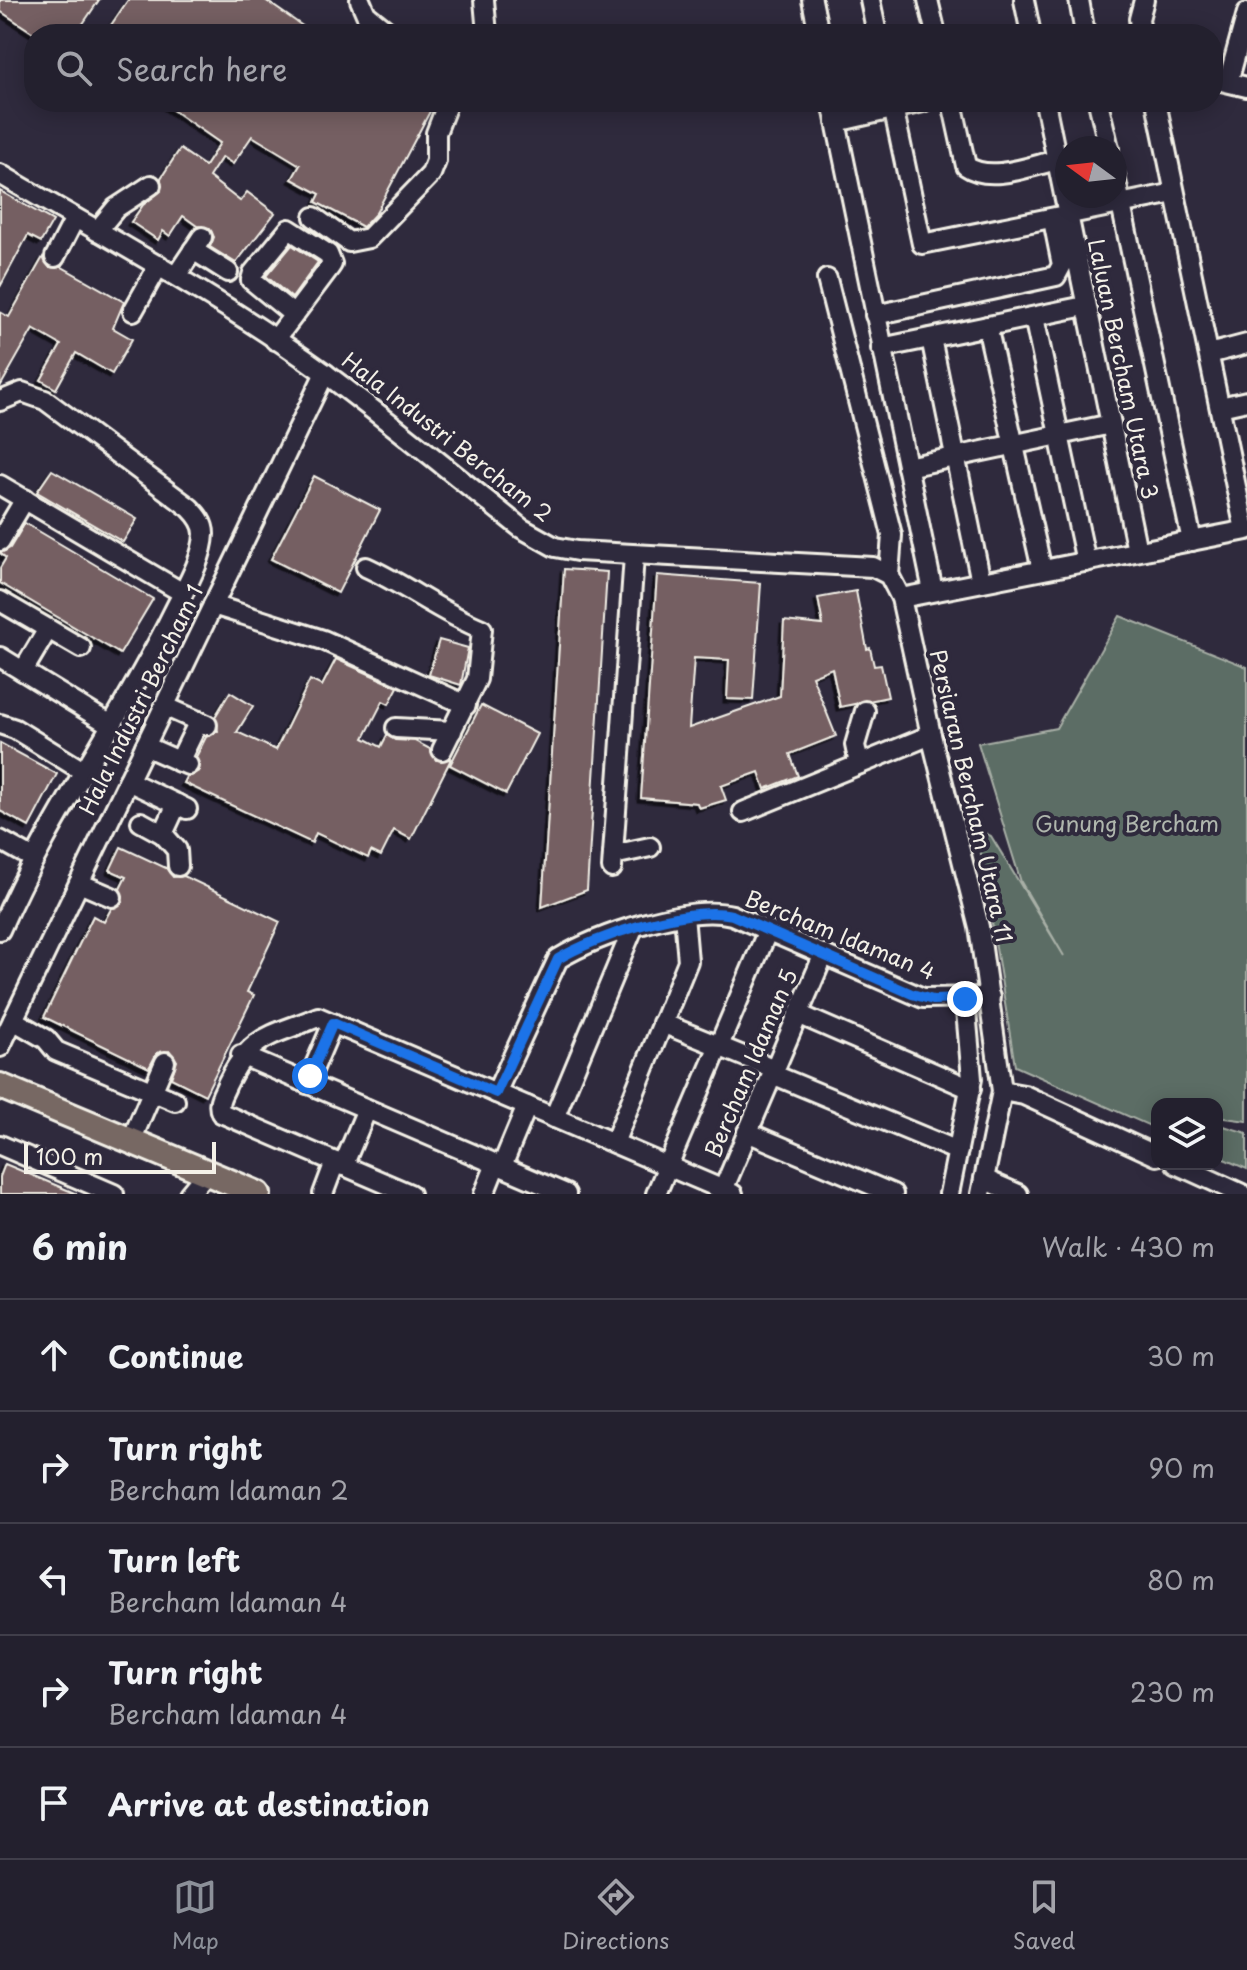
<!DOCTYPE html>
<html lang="en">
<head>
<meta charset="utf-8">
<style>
  body { margin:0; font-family:"Playpen Sans",sans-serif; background:#2f2d3a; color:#f1f3f6 }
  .controls { position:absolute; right:24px; bottom:24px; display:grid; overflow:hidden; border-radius:16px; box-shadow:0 4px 20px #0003 }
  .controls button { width:72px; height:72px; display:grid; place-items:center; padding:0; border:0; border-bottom:2px solid #403e4a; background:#23202e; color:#f1f3f6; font:40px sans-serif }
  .compass { position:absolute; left:1055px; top:136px; width:72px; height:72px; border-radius:50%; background:#23202e; box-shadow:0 4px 20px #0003; rotate:285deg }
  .scale { position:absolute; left:24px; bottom:20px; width:192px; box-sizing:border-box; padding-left:8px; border:4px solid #f4f1e8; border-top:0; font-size:22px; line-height:28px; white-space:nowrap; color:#f4f1e8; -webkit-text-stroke:6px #2f2a3d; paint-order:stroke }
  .stop { position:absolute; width:24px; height:24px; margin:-18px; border:6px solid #1a73e8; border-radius:50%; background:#fff }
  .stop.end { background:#1a73e8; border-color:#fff; box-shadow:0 2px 8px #0008 }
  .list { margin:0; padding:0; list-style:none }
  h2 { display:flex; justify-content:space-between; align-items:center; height:104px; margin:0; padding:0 32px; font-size:34px }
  h2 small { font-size:26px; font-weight:400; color:#a3a3aa }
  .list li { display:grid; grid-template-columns:52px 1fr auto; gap:24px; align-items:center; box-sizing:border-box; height:112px; padding:0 32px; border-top:2px solid #403e4a }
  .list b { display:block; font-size:30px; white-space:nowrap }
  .list p { margin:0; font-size:26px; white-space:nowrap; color:#a3a3aa }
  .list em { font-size:26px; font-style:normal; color:#a3a3aa }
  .icon { flex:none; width:44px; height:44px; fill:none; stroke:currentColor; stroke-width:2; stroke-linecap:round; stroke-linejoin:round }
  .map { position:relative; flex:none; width:1247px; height:1194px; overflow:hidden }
  .search { position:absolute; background:#23202e; box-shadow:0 4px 20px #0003; left:24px; right:24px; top:24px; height:88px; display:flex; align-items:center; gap:20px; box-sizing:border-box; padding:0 28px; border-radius:32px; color:#a3a3aa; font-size:30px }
  .sheet { height:664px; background:#23202e }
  nav { display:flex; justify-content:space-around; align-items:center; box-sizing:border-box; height:112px; border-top:2px solid #403e4a; background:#23202e; font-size:22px; color:#a3a3aa }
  nav a { display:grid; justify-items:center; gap:4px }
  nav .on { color:#8c9099 }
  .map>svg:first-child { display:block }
</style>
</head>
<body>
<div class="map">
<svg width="1247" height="1194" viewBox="0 0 1247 1194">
  <defs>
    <filter id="shadow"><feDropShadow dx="-3.5" dy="3.5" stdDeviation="0" flood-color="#0009"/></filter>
  </defs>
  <rect width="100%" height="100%" fill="#2f2a3d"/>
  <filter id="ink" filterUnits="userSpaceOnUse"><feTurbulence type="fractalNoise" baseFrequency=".0125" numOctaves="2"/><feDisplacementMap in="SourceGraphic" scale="16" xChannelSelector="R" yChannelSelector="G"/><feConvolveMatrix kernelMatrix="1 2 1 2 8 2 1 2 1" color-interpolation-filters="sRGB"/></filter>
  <g filter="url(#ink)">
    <g fill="#5b6d65" stroke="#a8afa6" stroke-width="2">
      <path d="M1120 616 1247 667V1121L1217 1117V1104H1157V1129L1015 1066 977 829 991 836 1064 956 1021 882 978 743 1056 728Z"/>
      <path d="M1217 1124 1247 1133V1169L1217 1156Z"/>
    </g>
    <g fill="#755f62" stroke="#f4f1e8" stroke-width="2" filter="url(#shadow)">
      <path d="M0 0H99L76 34H35L0 11Z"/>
      <path d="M128 0H265L304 27 299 34H105Z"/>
      <path d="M161 102H435L376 213 363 227 316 202 320 194 292 179 300 165 252 136 233 164 222 157 209 177 240 201 247 192 275 213 236 263 210 247 214 237 209 228 197 226 183 216 170 236 163 231 158 240 131 222 143 205 161 191V178L180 149 205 166 220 143Z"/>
      <path d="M0 191 53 221 41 242 28 235 0 287Z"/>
      <path d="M292 245 318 262 292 298 266 276Z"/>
      <path d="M43 257 49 267H62L124 302 113 328 132 339 112 374 76 353 56 389 41 380 61 345 33 329 0 387V312L9 317Z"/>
      <path d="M52 470 137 519 123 542 37 492Z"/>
      <path d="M314 476 380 510 338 593 271 559Z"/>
      <path d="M25 523 153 599 120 654 0 583V568L6 558 0 553 10 548Z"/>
      <path d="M564 569 607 572 587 890 542 907Z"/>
      <path d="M657 575 761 583 753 700 727 699 729 660 694 658 689 728 780 696 784 621 823 625 818 598 856 591 867 649 870 648 874 666 881 665 888 697 840 707 832 668 812 676 836 736 790 754 798 776 765 789 759 772 721 786 726 800 699 808 697 803 641 798Z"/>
      <path d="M439 640 468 648 461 685 429 675Z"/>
      <path d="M336 659 398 687 389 704 383 701 364 738 381 747 387 735 395 740 415 741 430 749 436 760 451 759 411 839 394 830 381 856 371 851 368 858 316 833 312 843 184 783 187 777 199 771 196 757 206 737 218 731 215 717 230 692 253 706 237 732 276 750 310 680 322 686Z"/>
      <path d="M481 705 537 734 506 794 450 765Z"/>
      <path d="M0 743 57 774 29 827 0 811Z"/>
      <path d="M121 847 166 868 173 877 184 876 280 922 247 992 254 995 205 1095 171 1078 177 1061 170 1051 157 1053 149 1068 44 1017 93 916 104 922 111 909 123 902 120 889 126 877 110 870Z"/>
      <path d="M5 1164 77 1194H0V1177Z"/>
    </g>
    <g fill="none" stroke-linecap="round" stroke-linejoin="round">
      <g stroke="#f4f1e8" stroke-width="24">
        <g id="minor">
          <path d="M360 0 366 14 391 34"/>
          <path d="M484 0 487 34"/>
          <path d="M812 0 819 34"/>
          <path d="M870 0 877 34"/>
          <path d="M928 0 936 34"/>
          <path d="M1024 0 1031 34"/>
          <path d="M1079 0 1085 34"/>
          <path d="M1141 34 1139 19 1144 0"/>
          <path d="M1213 79 1247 87"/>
          <path d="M1228 82 1247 13"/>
          <path d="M832 102 933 591"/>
          <path d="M892 102 922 244 1174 193"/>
          <path d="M952 102 966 166C990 183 1030 166 1057 160"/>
          <path d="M1045 102 1137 551"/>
          <path d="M1098 102 1109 148"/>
          <path d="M1156 102 1245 530"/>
          <path d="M836 122 923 102"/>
          <path d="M0 174C110 239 223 299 326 374 392 423 456 476 521 528L555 547 577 551 873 567 889 575 901 598 931 735 979 927 1002 1091 981 1194"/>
          <path d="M1115 176 1192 541"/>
          <path d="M314 217 349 242 369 238 431 174 436 161V133L448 102"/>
          <path d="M97 231 116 208 151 185"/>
          <path d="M193 250 228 272"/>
          <path d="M55 257 75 218"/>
          <path d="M176 276 202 237"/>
          <path d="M827 279 892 535 889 575"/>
          <path d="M133 311 159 265"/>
          <path d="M875 315 1056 276 1062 265 1053 220"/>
          <path d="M1034 317 1086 562"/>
          <path d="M987 326 1042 570"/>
          <path d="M931 338 981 582"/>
          <path d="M275 340 294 315 330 267 332 264 328 254 289 229 253 273 251 280 294 315"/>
          <path d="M881 348 1085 306"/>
          <path d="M1209 354 1247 344"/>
          <path d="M0 401 22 392 45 400 190 508C197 515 204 523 204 534 203 560 184 590 173 613 120 721 48 819 0 930"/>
          <path d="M1220 407 1247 401"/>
          <path d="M907 467 1111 424"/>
          <path d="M0 485 183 593"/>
          <path d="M0 541 25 499"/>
          <path d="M366 567C406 585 440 612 482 629L477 679 442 750"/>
          <path d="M901 598 1247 530"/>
          <path d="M0 601 81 648"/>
          <path d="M213 605 323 640 466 705"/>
          <path d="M0 657 111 725"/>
          <path d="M23 671 48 629"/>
          <path d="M164 706 207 725"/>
          <path d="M0 724 15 729 83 771"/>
          <path d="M396 728 452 731"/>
          <path d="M145 746 188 765"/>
          <path d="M179 762 199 721"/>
          <path d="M859 764 855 745 865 711"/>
          <path d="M128 781 187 809"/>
          <path d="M177 804 163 834 177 850 178 866"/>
          <path d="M743 812 931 735"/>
          <path d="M141 822 163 834"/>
          <path d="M0 840 34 859"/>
          <path d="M613 855 650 847"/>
          <path d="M612 868 634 556"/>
          <path d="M79 883 112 897"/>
          <path d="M798 1014 971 1089"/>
          <path d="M13 1020 46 1039 56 1051 175 1101"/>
          <path d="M662 1023 775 1069"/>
          <path d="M0 1047 325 373"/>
          <path d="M241 1055 566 1194"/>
          <path d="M772 1074 958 1151"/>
          <path d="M307 1084 333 1023"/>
          <path d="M1002 1091 1024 1095 1157 1156"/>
          <path d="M496 1093 558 959C598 935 687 904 732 915L923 998 990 997"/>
          <path d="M554 1118 633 928"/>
          <path d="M747 1132 893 1194"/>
          <path d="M131 1141 165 1062"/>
          <path d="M614 1143 688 961 684 915"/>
          <path d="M0 1145 114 1194"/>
          <path d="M1176 1164 1242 1194"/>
          <path d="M343 1166 367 1109"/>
          <path d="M502 1166 527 1106"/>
          <path d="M984 1179 1018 1194"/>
          <path d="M723 1190 824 954"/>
          <path d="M189 1194 207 1172"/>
          <path d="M323 1194 335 1162"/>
          <path d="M410 1194 221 1113C216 1102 223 1094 227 1084 251 1034 270 1037 318 1017L733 1194"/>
          <path d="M484 1194 496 1164"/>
          <path d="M656 1194 768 930"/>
          <path d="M949 1194 972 1079 965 999"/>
        </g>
      </g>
      <g stroke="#f4f1e8" stroke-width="30">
        <path id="major" d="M0 1086 258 1194"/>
      </g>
      <use href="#minor" stroke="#2f2a3d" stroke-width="18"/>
      <use href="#major" stroke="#776864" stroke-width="24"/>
    </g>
  </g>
  <g fill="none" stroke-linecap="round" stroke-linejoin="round" filter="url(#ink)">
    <path stroke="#1a73e8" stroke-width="10" d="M310 1076 333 1023 496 1093 558 959C595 936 690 905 732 915L912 994 933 1000 965 999"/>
  </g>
  <g text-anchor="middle" stroke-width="8" stroke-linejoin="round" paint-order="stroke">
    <g font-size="22" fill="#f4f1e8" stroke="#2f2a3d">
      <text transform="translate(1123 369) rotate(78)" y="8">Laluan Bercham Utara 3</text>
      <text transform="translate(447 437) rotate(38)" y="8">Hala Industri Bercham 2</text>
      <text transform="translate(141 700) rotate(-64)" y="8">Hala Industri Bercham 1</text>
      <text transform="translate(971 796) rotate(77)" y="8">Persiaran Bercham Utara 11</text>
      <text transform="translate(840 935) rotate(22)" y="8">Bercham Idaman 4</text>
      <text transform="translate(751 1063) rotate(-67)" y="8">Bercham Idaman 5</text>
    </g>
    <g font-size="22" fill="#afb6ad" stroke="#2f2a3d">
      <text x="1127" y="832">Gunung Bercham</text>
    </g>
  </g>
</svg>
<div class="controls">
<button><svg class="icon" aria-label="layers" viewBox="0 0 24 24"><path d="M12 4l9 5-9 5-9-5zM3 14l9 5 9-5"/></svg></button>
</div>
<svg class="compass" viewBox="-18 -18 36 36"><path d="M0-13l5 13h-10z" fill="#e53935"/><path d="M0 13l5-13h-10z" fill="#a3a3aa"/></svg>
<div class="scale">100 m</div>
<div class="stop" style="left:310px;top:1076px"></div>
<div class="stop end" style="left:965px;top:999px"></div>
<div class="search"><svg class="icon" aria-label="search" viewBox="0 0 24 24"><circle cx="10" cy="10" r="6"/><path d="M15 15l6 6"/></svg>Search here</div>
</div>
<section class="sheet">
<h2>6 min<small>Walk · 430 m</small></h2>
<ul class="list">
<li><svg class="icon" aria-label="ahead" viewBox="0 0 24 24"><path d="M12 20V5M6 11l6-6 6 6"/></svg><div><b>Continue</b></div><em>30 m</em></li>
<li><svg class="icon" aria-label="right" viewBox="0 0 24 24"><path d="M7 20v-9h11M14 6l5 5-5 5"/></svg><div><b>Turn right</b><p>Bercham Idaman 2</p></div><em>90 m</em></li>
<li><svg class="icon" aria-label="left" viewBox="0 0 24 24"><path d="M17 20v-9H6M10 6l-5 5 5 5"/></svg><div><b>Turn left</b><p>Bercham Idaman 4</p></div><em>80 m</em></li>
<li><svg class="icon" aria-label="right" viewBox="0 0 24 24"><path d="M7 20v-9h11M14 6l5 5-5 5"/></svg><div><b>Turn right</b><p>Bercham Idaman 4</p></div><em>230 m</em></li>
<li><svg class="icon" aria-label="arrive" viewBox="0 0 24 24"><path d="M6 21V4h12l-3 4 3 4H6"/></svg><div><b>Arrive at destination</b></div></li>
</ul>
</section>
<nav>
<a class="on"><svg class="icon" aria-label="map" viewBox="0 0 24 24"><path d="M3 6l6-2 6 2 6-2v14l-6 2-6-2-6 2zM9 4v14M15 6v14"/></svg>Map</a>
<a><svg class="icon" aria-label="directions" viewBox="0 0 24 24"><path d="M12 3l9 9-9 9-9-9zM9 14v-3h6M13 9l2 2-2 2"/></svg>Directions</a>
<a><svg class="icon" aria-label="saved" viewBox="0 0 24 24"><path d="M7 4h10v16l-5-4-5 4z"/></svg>Saved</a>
</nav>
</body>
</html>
